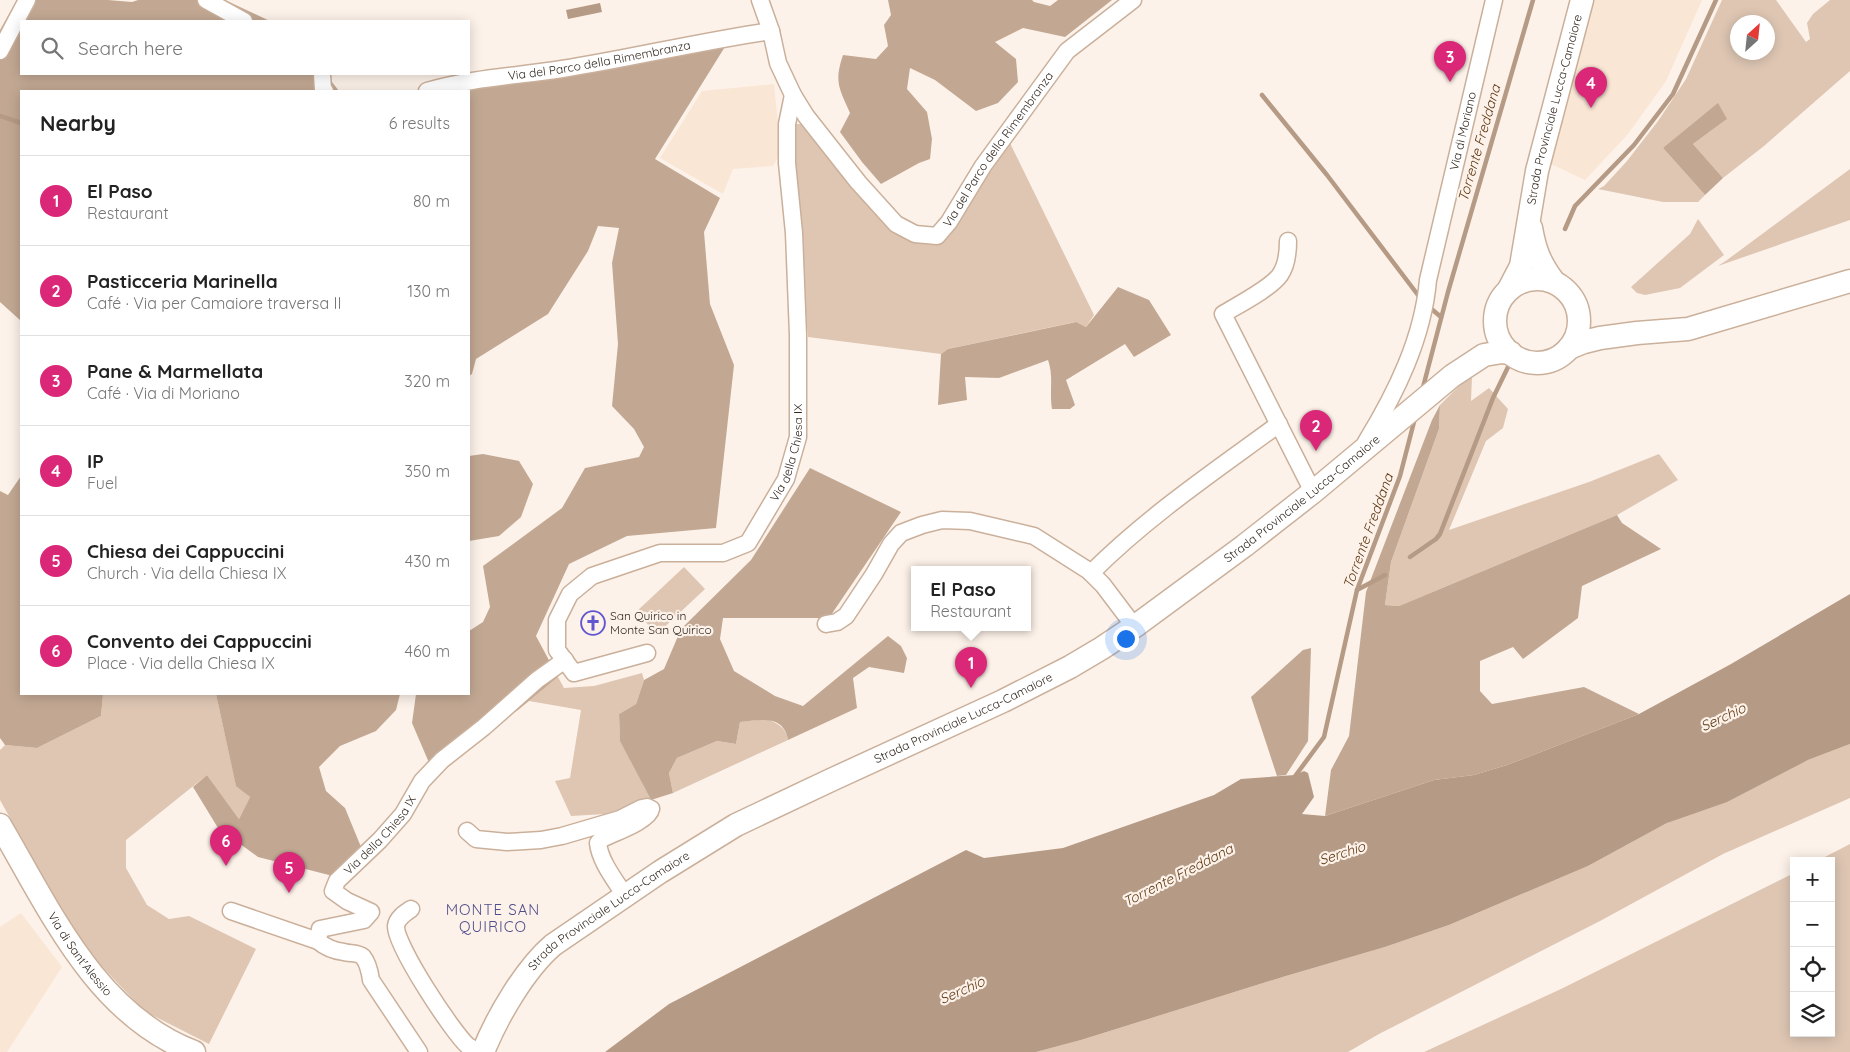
<!DOCTYPE html>
<html lang="en">
<head>
<meta charset="utf-8">
<style>
  body { margin:0; font-family:Quicksand,sans-serif; background:#f2f2f2; color:#222 }
  .controls { position:absolute; right:15px; bottom:15px; display:grid; overflow:hidden; border-radius:0px; box-shadow:0 2px 12px #0003 }
  .controls button { width:45px; height:45px; display:grid; place-items:center; padding:0; border:0; border-bottom:1px solid #e0e0e0; background:#fff; color:#222; font:25px sans-serif }
  .compass { position:absolute; left:1730px; top:15px; width:45px; height:45px; border-radius:50%; background:#fff; box-shadow:0 2px 12px #0003; rotate:27deg }
  .you { position:absolute; left:1125px; top:638px; width:18px; height:18px; margin:-12px; border:4px solid #fff; border-radius:50%; background:#1a73e8; box-shadow:0 0 0 8px #1a73e833 }
  .badge { display:grid; place-items:center; width:32px; height:32px; border-radius:50%; background:#db2777; color:#fff; font-size:16px; font-weight:700 }
  .pin { position:absolute; translate:-50% -41px; filter:drop-shadow(0 1px 2px #0008) }
  .pin::after { content:''; position:absolute; top:26px; width:18px; height:15px; background:inherit; clip-path:polygon(0 0,100% 0,50% 100%) }
  .popup { position:absolute; left:911px; top:566px; width:120px; height:65px; box-sizing:border-box; display:grid; place-content:center; border-radius:0px; background:#fff; filter:drop-shadow(0 1px 4px #0005); font-size:16px; white-space:nowrap; color:#767676 }
  .popup b { font-size:19px; color:#222 }
  .popup::after { content:''; position:absolute; left:50%; top:100%; margin-left:-10px; border:10px solid transparent; border-top-color:#fff }
  .list { margin:0; padding:0; list-style:none }
  h2 { display:flex; justify-content:space-between; align-items:center; height:65px; margin:0; padding:0 20px; font-size:21px }
  h2 small { font-size:16px; font-weight:400; color:#767676 }
  .list li { display:grid; grid-template-columns:32px 1fr auto; gap:15px; align-items:center; box-sizing:border-box; height:90px; padding:0 20px; border-top:1px solid #e0e0e0 }
  .list b { display:block; font-size:19px; white-space:nowrap }
  .list p { margin:0; font-size:16px; white-space:nowrap; color:#767676 }
  .list em { font-size:16px; font-style:normal; color:#767676 }
  .icon { flex:none; width:28px; height:28px; fill:none; stroke:currentColor; stroke-width:2; stroke-linecap:round; stroke-linejoin:round }
  .map { position:relative; flex:none; width:1850px; height:1052px; overflow:hidden }
  .search { position:absolute; background:#fff; box-shadow:0 2px 12px #0003; left:20px; top:20px; width:450px; height:55px; display:flex; align-items:center; gap:12px; box-sizing:border-box; padding:0 18px; border-radius:0px; color:#767676; font-size:19px }
  .panel { position:absolute; background:#fff; box-shadow:0 2px 12px #0003; left:20px; top:90px; width:450px; height:605px; border-radius:0px }
  .map>svg:first-child { display:block }
</style>
</head>
<body>
<div class="map">
<svg width="1850" height="1052" viewBox="0 0 1850 1052">
  <rect width="100%" height="100%" fill="#fdf2e9"/>
  <g fill="#fae6d5">
    <path d="M1586 0H1702L1666 81 1628 134 1585 180 1540 159Z"/>
    <path d="M774 84 781 152 773 166 733 169 723 194 660 158 702 91Z"/>
    <path d="M21 913 62 967 7 1052H0V927Z"/>
  </g>
  <g fill="#dec6b3" fill-rule="evenodd">
    <path d="M1722 0H1776L1806 42 1810 39 1807 23 1813 14 1830 0H1850V71L1764 146 1723 178 1693 144 1727 119 1663 148 1705 195 1698 202H1663L1598 189 1604 186 1627 161 1658 121 1686 79ZM1738 22H1768V52H1738Z"/>
    <path d="M796 124H804L897 230 947 236 954 230 1009 141 1094 315 1086 327 1075 322 948 349 941 354 808 337 796 209Z"/>
    <path d="M1850 169V220L1718 266 1727 260Z"/>
    <path d="M1698 219 1724 255 1680 288 1645 295 1637 293 1631 287 1690 234Z"/>
    <path d="M1468 377H1472L1471 401 1489 388 1508 409 1503 428 1486 441 1449 530 1589 482 1659 454 1678 480 1617 515 1399 606 1385 605 1391 562 1439 429 1440 405Z"/>
    <path d="M684 567 705 589 657 634 636 612Z"/>
    <path d="M642 673 644 680 636 704 619 714 620 740 651 800 605 814 571 816 555 781 570 778 581 710 529 701 558 677 564 688 594 686Z"/>
    <path d="M103 694H216L236 785 250 797 239 819 207 775 126 840V868L147 905 169 919 189 916 256 949 209 1044 144 1011 79 942 0 800V750L5 745 37 748 101 716Z"/>
    <path d="M767 719C778 724 786 727 788 740L673 793 669 773 677 758 717 741 736 744 740 722Z"/>
    <path d="M1850 744V798L1723 854 1600 921 1379 1034 1348 1052H1036L1081 1040 1286 976 1385 947 1449 925 1588 866 1667 823 1808 760Z"/>
    <path d="M1850 844V1052H1424L1561 989 1794 873V1033H1831V861H1817Z"/>
  </g>
  <g fill="#c2a893">
    <path d="M17 0H108L132 2 138 0H225L270 21H21V74H329L332 82 339 91H21V321L0 302V30Z"/>
    <path d="M888 0H1032L1034 2 1050 6 1058 0H1112L1065 37 1023 28 995 42 1016 59 1018 82 998 103 976 111 935 80 910 68 907 89 927 112 932 139 930 159 919 163 881 184 862 162 840 132 850 113C839 88 834 82 843 55L876 59 888 46 884 25 891 15Z"/>
    <path d="M728 42 655 159 720 198 704 232 710 304 734 365 716 528 627 536 569 564 536 636 558 677 518 710 430 765 412 723 416 694H469V631L483 622 490 607 483 566 562 508 585 468 639 457 644 447 634 429 612 406 618 344 612 263 619 228 598 226 588 251 548 314 476 359 472 374 469 376V91H432Z"/>
    <path d="M1718 103 1727 119 1693 144 1723 178 1705 195 1663 148Z"/>
    <path d="M1118 287 1149 300 1171 335 1134 357 1125 344 1066 380 1075 405 1070 409H1052C1049 391 1054 377 1048 360L999 378 965 377 967 400 938 405 941 354 948 349 1076 322 1086 327Z"/>
    <path d="M1440 405 1439 429 1391 562 1385 605 1399 606 1617 515 1622 523 1661 549 1582 586 1578 618 1523 659 1513 647 1480 661V691L1492 704 1584 687 1639 714 1507 765 1474 775 1434 780 1325 816 1331 770 1349 736 1366 592 1432 420Z"/>
    <path d="M483 454 519 461 533 484 521 517 499 536 469 541V456Z"/>
    <path d="M810 468 901 512 829 618H723L720 639 734 671 775 696 803 706 888 636 901 646 907 658 904 673 869 667 853 678 857 708 788 740C784 714 759 720 740 722L736 744 717 741 677 758 669 773 673 793 651 800 620 741 619 714 636 704 644 680 664 669 681 629 751 560Z"/>
    <path d="M21 476V694H103L101 716 37 748 5 745 0 738V491L8 495Z"/>
    <path d="M1311 648 1308 741 1286 775 1277 776 1251 697 1303 650Z"/>
    <path d="M216 694H400L396 710 376 731 340 746 319 767 326 791 345 808 361 847 333 876 258 857 218 828 193 787 207 775 239 819 250 797 236 786Z"/>
  </g>
  <g fill="#b59b86">
    <path d="M600 3 602 12 568 19 566 10Z"/>
    <path d="M1850 594V744L1808 760 1727 802 1667 823 1588 866 1449 925 1385 947 1286 976 1081 1040 1036 1052H605L669 1004 966 850 984 858 1063 848 1214 795 1241 779 1295 775 1304 771 1308 773 1314 797 1302 814 1325 816 1434 780 1474 775 1507 765 1639 714 1731 664Z"/>
  </g>
  <g fill="none" stroke-linecap="round" stroke-linejoin="round">
    <g stroke="#b59b86" stroke-width="4.5">
      <path d="M1262 95 1327 175 1421 299"/>
      <path d="M0 116 21 123"/>
      <path d="M1565 229 1575 206 1634 145 1673 94 1716 0"/>
      <path d="M1428 306 1441 317"/>
      <path d="M1422 391 1448 292 1533 0"/>
      <path d="M1410 557 1436 539 1440 534 1493 398 1509 365"/>
      <path d="M1357 590 1385 575"/>
      <path d="M1293 779 1324 737 1357 590 1400 476 1415 418"/>
    </g>
    <g stroke="#cab09b" stroke-width="19">
      <g id="street">
        <path d="M206 0 244 21"/>
        <path id="s1" d="M760 0 771 31 778 63 793 95 806 116 858 182 896 224 915 234 937 236 949 222 983 166 1067 51 1133 0"/>
        <path d="M0 51 27 0"/>
        <path d="M322 74 323 90 325 91"/>
        <path id="s2" d="M427 91C471 78 517 76 562 69 632 58 701 41 771 31"/>
        <path d="M1288 241C1288 253 1287 265 1280 275 1271 288 1238 305 1223 314L1313 492"/>
        <path id="s3" d="M1366 442C1396 393 1423 338 1428 280L1494 0"/>
        <path d="M1091 573C1148 516 1215 471 1279 424"/>
        <path d="M826 624 837 622 846 616 874 574 891 544 901 533 922 525 942 520 970 521 1034 536 1089 571 1103 585 1134 626"/>
        <path id="s4" d="M647 653 574 673 557 650V620L570 594 592 576 660 553H723L748 543 786 479 798 437V335L794 233 787 163V124L793 95"/>
        <path d="M467 831 476 839 507 842 541 840 562 836 620 819 642 808 647 807 651 809C649 821 613 833 602 839L598 843C600 862 616 881 625 896"/>
        <path d="M411 909C405 913 397 918 396 926 395 945 453 1033 468 1046 471 1048 475 1050 478 1052"/>
        <path d="M231 911 318 941"/>
        <path id="s5" d="M419 1052 371 980C370 973 368 963 363 957 358 952 350 954 344 952 335 951 325 947 318 941L320 929 364 920 371 912 347 901 333 891 337 881 380 840 403 814 422 781 442 760 484 727 537 680 565 660"/>
      </g>
    </g>
    <g stroke="#cab09b" stroke-width="25">
      <g id="secondary">
        <path d="M1531 228C1535 251 1540 263 1554 282"/>
        <circle cx="1537" cy="321" r="42"/>
        <path id="s6" d="M1509 289 1521 266 1537 171 1582 0"/>
        <path d="M1569 348 1584 342 1600 338 1637 333 1688 329 1850 281"/>
        <path id="s7" d="M0 825C50 910 96 1015 194 1052"/>
        <path id="s8" d="M483 1052C497 1017 525 969 553 945L660 872 736 825 831 780 1003 701 1070 667 1102 648 1138 624 1244 546 1313 492 1452 376 1484 355 1502 352 1511 353"/>
      </g>
    </g>
    <use href="#street" stroke="#fff" stroke-width="16"/>
    <use href="#secondary" stroke="#fff" stroke-width="22"/>
  </g>
  <defs>
    <g id="church-ring" transform="scale(1.25)"><circle r="9.5" fill="#fdf2e9" stroke="#6057d0" stroke-width="1.5"/><path d="M-1.2-6h2.4v3.5h3.3v2.4h-3.3V6h-2.4V-.1h-3.3v-2.4h3.3Z" fill="#6057d0"/></g>
  </defs>
  <g fill-rule="evenodd">
    <use href="#church-ring" x="593" y="623"/>
  </g>
  <g text-anchor="middle" stroke-width="4.5" stroke-linejoin="round" paint-order="stroke">
    <g font-size="12" fill="#322820" stroke="#fdf2e9">
      <text dy="4" stroke="none"><textPath href="#s2" startOffset="175">Via del Parco della Rimembranza</textPath></text>
      <text dy="4" stroke="none"><textPath href="#s6" startOffset="186">Strada Provinciale Lucca-Camaiore</textPath></text>
      <text dy="4" stroke="none"><textPath href="#s3" startOffset="328">Via di Moriano</textPath></text>
      <text dy="4" stroke="none"><textPath href="#s1" startOffset="416">Via del Parco della Rimembranza</textPath></text>
      <text dy="4" stroke="none"><textPath href="#s4" startOffset="454">Via della Chiesa IX</textPath></text>
      <text dy="4" stroke="none"><textPath href="#s8" startOffset="1004">Strada Provinciale Lucca-Camaiore</textPath></text>
      <text dy="4" stroke="none"><textPath href="#s8" startOffset="599">Strada Provinciale Lucca-Camaiore</textPath></text>
      <text dy="4" stroke="none"><textPath href="#s5" startOffset="345">Via della Chiesa IX</textPath></text>
      <text dy="4" stroke="none"><textPath href="#s8" startOffset="194">Strada Provinciale Lucca-Camaiore</textPath></text>
      <text dy="4" stroke="none"><textPath href="#s7" startOffset="152">Via di Sant'Alessio</textPath></text>
    </g>
    <g font-size="12" fill="#322820" stroke="#fdf2e9" text-anchor="start">
      <text x="610" y="620">San Quirico in<tspan x="610" dy="14">Monte San Quirico</tspan></text>
    </g>
    <g font-size="14" font-style="italic" fill="#5e3814" stroke="#fdf2e9">
      <text transform="translate(1479 143) rotate(-74)" y="5">Torrente Freddana</text>
      <text transform="translate(1368 531) rotate(-70)" y="5">Torrente Freddana</text>
      <text transform="translate(1723 717) rotate(-25)" y="5">Serchio</text>
      <text transform="translate(1342 853) rotate(-18)" y="5">Serchio</text>
      <text transform="translate(1178 875) rotate(-27)" y="5">Torrente Freddana</text>
      <text transform="translate(962 990) rotate(-24)" y="5">Serchio</text>
    </g>
    <g font-size="15" letter-spacing="1" fill="#4f4f8d" stroke="#fdf2e9">
      <text x="493" y="915">MONTE SAN<tspan x="493" dy="17">QUIRICO</tspan></text>
    </g>
  </g>
</svg>
<div class="controls">
<button>+</button>
<button>−</button>
<button><svg class="icon" aria-label="locate" viewBox="0 0 24 24"><circle cx="12" cy="12" r="6"/><path d="M12 2v4M12 18v4M2 12h4M18 12h4"/></svg></button>
<button><svg class="icon" aria-label="layers" viewBox="0 0 24 24"><path d="M12 4l9 5-9 5-9-5zM3 14l9 5 9-5"/></svg></button>
</div>
<svg class="compass" viewBox="-18 -18 36 36"><path d="M0-13l5 13h-10z" fill="#e53935"/><path d="M0 13l5-13h-10z" fill="#767676"/></svg>
<div class="you"></div>
<div class="pin badge" style="left:971px;top:688px">1</div>
<div class="popup"><b>El Paso</b>Restaurant</div>
<div class="pin badge" style="left:1316px;top:451px">2</div>
<div class="pin badge" style="left:1450px;top:82px">3</div>
<div class="pin badge" style="left:1591px;top:108px">4</div>
<div class="pin badge" style="left:289px;top:893px">5</div>
<div class="pin badge" style="left:226px;top:866px">6</div>
<div class="search"><svg class="icon" aria-label="search" viewBox="0 0 24 24"><circle cx="10" cy="10" r="6"/><path d="M15 15l6 6"/></svg>Search here</div>
<section class="panel">
<h2>Nearby<small>6 results</small></h2>
<ul class="list">
<li><span class="badge">1</span><div><b>El Paso</b><p>Restaurant</p></div><em>80 m</em></li>
<li><span class="badge">2</span><div><b>Pasticceria Marinella</b><p>Café · Via per Camaiore traversa II</p></div><em>130 m</em></li>
<li><span class="badge">3</span><div><b>Pane &amp; Marmellata</b><p>Café · Via di Moriano</p></div><em>320 m</em></li>
<li><span class="badge">4</span><div><b>IP</b><p>Fuel</p></div><em>350 m</em></li>
<li><span class="badge">5</span><div><b>Chiesa dei Cappuccini</b><p>Church · Via della Chiesa IX</p></div><em>430 m</em></li>
<li><span class="badge">6</span><div><b>Convento dei Cappuccini</b><p>Place · Via della Chiesa IX</p></div><em>460 m</em></li>
</ul>
</section>
</div>
</body>
</html>
